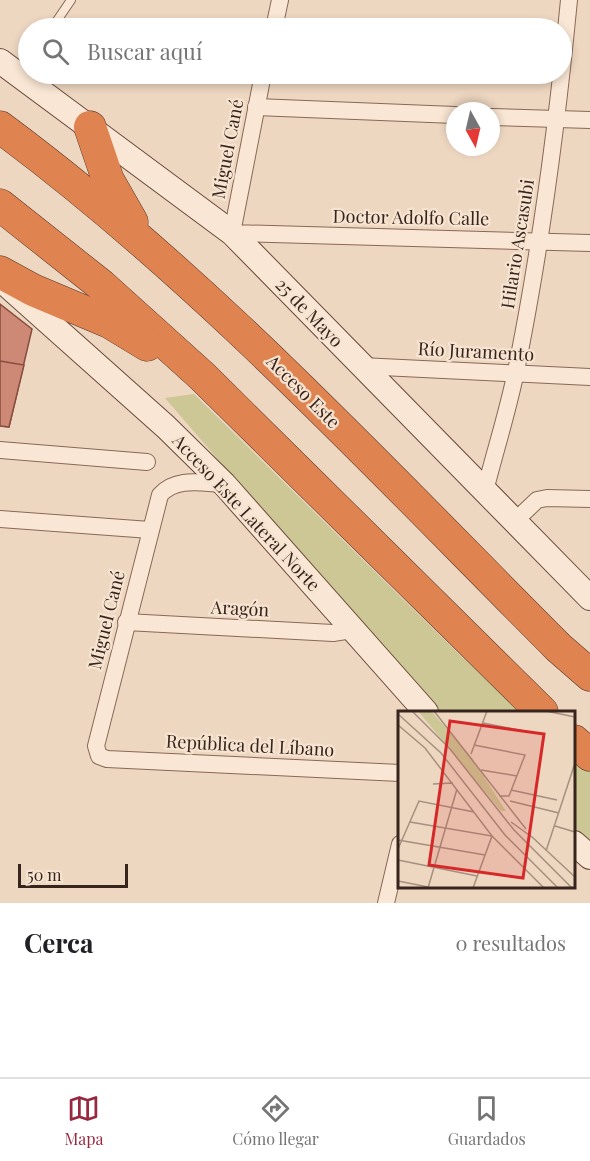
<!DOCTYPE html>
<html lang="es">
<head>
<meta charset="utf-8">
<style>
  body { margin:0; font-family:"Playfair Display",serif; background:#f2f2f2; color:#202124 }
  .compass { position:absolute; left:446px; top:102px; width:54px; height:54px; border-radius:50%; background:#fff; box-shadow:0 3px 9px #0003; rotate:172deg }
  .scale { position:absolute; left:18px; bottom:15px; width:110px; box-sizing:border-box; padding-left:6px; border:3px solid #37241d; border-top:0; font-size:16px; line-height:21px; white-space:nowrap; color:#37241d; -webkit-text-stroke:4px #f6e3d0; paint-order:stroke }
  .list { margin:0; padding:0; list-style:none }
  h2 { display:flex; justify-content:space-between; align-items:center; height:78px; margin:0; padding:0 24px; font-size:26px }
  h2 small { font-size:20px; font-weight:400; color:#757577 }
  .icon { flex:none; width:33px; height:33px; fill:none; stroke:currentColor; stroke-width:2; stroke-linecap:round; stroke-linejoin:round }
  .map { position:relative; flex:none; width:590px; height:903px; overflow:hidden }
  .search { position:absolute; background:#fff; box-shadow:0 3px 9px #0003; left:18px; right:18px; top:18px; height:66px; display:flex; align-items:center; gap:15px; box-sizing:border-box; padding:0 21px; border-radius:33px; color:#757577; font-size:22px }
  .sheet { height:174px; background:#fff }
  nav { display:flex; justify-content:space-around; align-items:center; box-sizing:border-box; height:84px; border-top:2px solid #e0e0e0; background:#fff; font-size:16px; color:#757577 }
  nav a { display:grid; justify-items:center; gap:3px }
  nav .on { color:#97283f }
  .map>svg:first-child { display:block }
</style>
</head>
<body>
<div class="map">
<svg width="590" height="903" viewBox="0 0 590 903">
  <rect width="100%" height="100%" fill="#eed7c1"/>
  <g fill="#ccc795">
    <path d="M194 394 463 658 527 712H436L433 709 165 398Z"/>
    <path d="M574 752 590 766V841L574 827Z"/>
  </g>
  <g fill="#cd8976" stroke="#874c3e" stroke-width="1.5">
    <path d="M0 304 32 329 9 427 0 426Z"/>
    <path d="M0 361 24 365 9 427 0 426Z"/>
  </g>
  <g fill="none" stroke-linecap="round" stroke-linejoin="round">
    <g stroke="#886858" stroke-width="10">
      <g id="lane">
        <path d="M52 28 71 0"/>
        <path d="M20 75 28 63"/>
      </g>
    </g>
    <g stroke="#886858" stroke-width="18">
      <g id="street">
        <path d="M274 28 280 0"/>
        <path d="M263 74 232 233 590 243"/>
        <path d="M256 107 455 115"/>
        <path d="M491 117 590 120"/>
        <path d="M361 366 590 377"/>
        <path d="M0 450 147 462"/>
        <path d="M224 484C201 483 176 477 160 495L96 746 99 756 107 759 400 773"/>
        <path d="M485 491C495 451 508 411 516 371 541 248 557 125 569 0"/>
        <path d="M0 519 150 530"/>
        <path d="M514 522 537 500 547 498 590 499"/>
        <path d="M126 622 333 633 352 630"/>
        <path d="M386 903 400 844"/>
      </g>
    </g>
    <g stroke="#69493c" stroke-width="26">
      <g id="secondary">
        <path d="M0 61 232 233 590 598"/>
        <path d="M8 286 166 427 224 484 426 712"/>
        <path d="M574 843 590 857"/>
      </g>
    </g>
    <g stroke="#55372d" stroke-width="33">
      <g id="highway">
        <path d="M0 127C204 278 380 469 559 648L590 675"/>
        <path d="M90 127 108 180 132 222"/>
        <path d="M0 205 101 285 202 376 542 712"/>
        <path d="M0 272 33 290 109 322 147 345"/>
        <path d="M574 741 590 755"/>
      </g>
    </g>
    <use href="#lane" stroke="#f9e6d4" stroke-width="8"/>
    <use href="#street" stroke="#f9e6d4" stroke-width="16"/>
    <use href="#secondary" stroke="#f9e6d4" stroke-width="24"/>
    <use href="#highway" stroke="#df8350" stroke-width="32"/>
  </g>
  <g text-anchor="middle" stroke-width="4.5" stroke-linejoin="round" paint-order="stroke">
    <g font-size="18" fill="#37241d" stroke="#f6e3d0">
      <text transform="translate(228 149) rotate(-79)" y="6">Miguel Cané</text>
      <text transform="translate(411 218) rotate(1)" y="6">Doctor Adolfo Calle</text>
      <text transform="translate(518 244) rotate(-81)" y="6">Hilario Ascasubi</text>
      <text transform="translate(309 313) rotate(46)" y="6">25 de Mayo</text>
      <text transform="translate(476 352) rotate(3)" y="6">Río Juramento</text>
      <text transform="translate(303 392) rotate(45)" y="6">Acceso Este</text>
      <text transform="translate(246 513) rotate(47)" y="6">Acceso Este Lateral Norte</text>
      <text transform="translate(240 609) rotate(3)" y="6">Aragón</text>
      <text transform="translate(107 620) rotate(-76)" y="6">Miguel Cané</text>
      <text transform="translate(250 746) rotate(3)" y="6">República del Líbano</text>
    </g>
  </g>
  <g transform="translate(398 711)">
    <rect width="177" height="177" fill="#eed7c1"/>
    <path d="M20 0H33L72 44 108 100H103Z" fill="#ccc795"/>
    <path fill="none" stroke="#a58f7f" stroke-width="1.5" d="M14 0 52 38 116 119 174 177M36 0 128 118M148 0 177 6M0 3 43 42 107 124 160 177M85 12 126 20M0 14 27 37 94 125 146 177M76 34 127 44 111 85H101M73 43 89 0M83 59 119 65M35 73 55 72M113 79 159 89M112 90 161 102M12 111 94 125 75 177M113 111 134 126M157 115 177 121M133 125 177 166M0 129 87 144M0 138 21 90 76 101M148 140 177 52M0 149 79 165M0 170 30 176M30 177 59 78"/>
    <path fill="#d62828" fill-opacity="0.15" stroke="#d62828" stroke-width="3" d="M52 10 146 23 125 167 31 154Z"/>
    <rect width="177" height="177" fill="none" stroke="#37241d" stroke-width="3"/>
  </g>
</svg>
<svg class="compass" viewBox="-18 -18 36 36"><path d="M0-13l5 13h-10z" fill="#e53935"/><path d="M0 13l5-13h-10z" fill="#757577"/></svg>
<div class="scale">50 m</div>
<div class="search"><svg class="icon" aria-label="search" viewBox="0 0 24 24"><circle cx="10" cy="10" r="6"/><path d="M15 15l6 6"/></svg>Buscar aquí</div>
</div>
<section class="sheet">
<h2>Cerca<small>0 resultados</small></h2>
<ul class="list">
</ul>
</section>
<nav>
<a class="on"><svg class="icon" aria-label="map" viewBox="0 0 24 24"><path d="M3 6l6-2 6 2 6-2v14l-6 2-6-2-6 2zM9 4v14M15 6v14"/></svg>Mapa</a>
<a><svg class="icon" aria-label="directions" viewBox="0 0 24 24"><path d="M12 3l9 9-9 9-9-9zM9 14v-3h6M13 9l2 2-2 2"/></svg>Cómo llegar</a>
<a><svg class="icon" aria-label="saved" viewBox="0 0 24 24"><path d="M7 4h10v16l-5-4-5 4z"/></svg>Guardados</a>
</nav>
</body>
</html>
